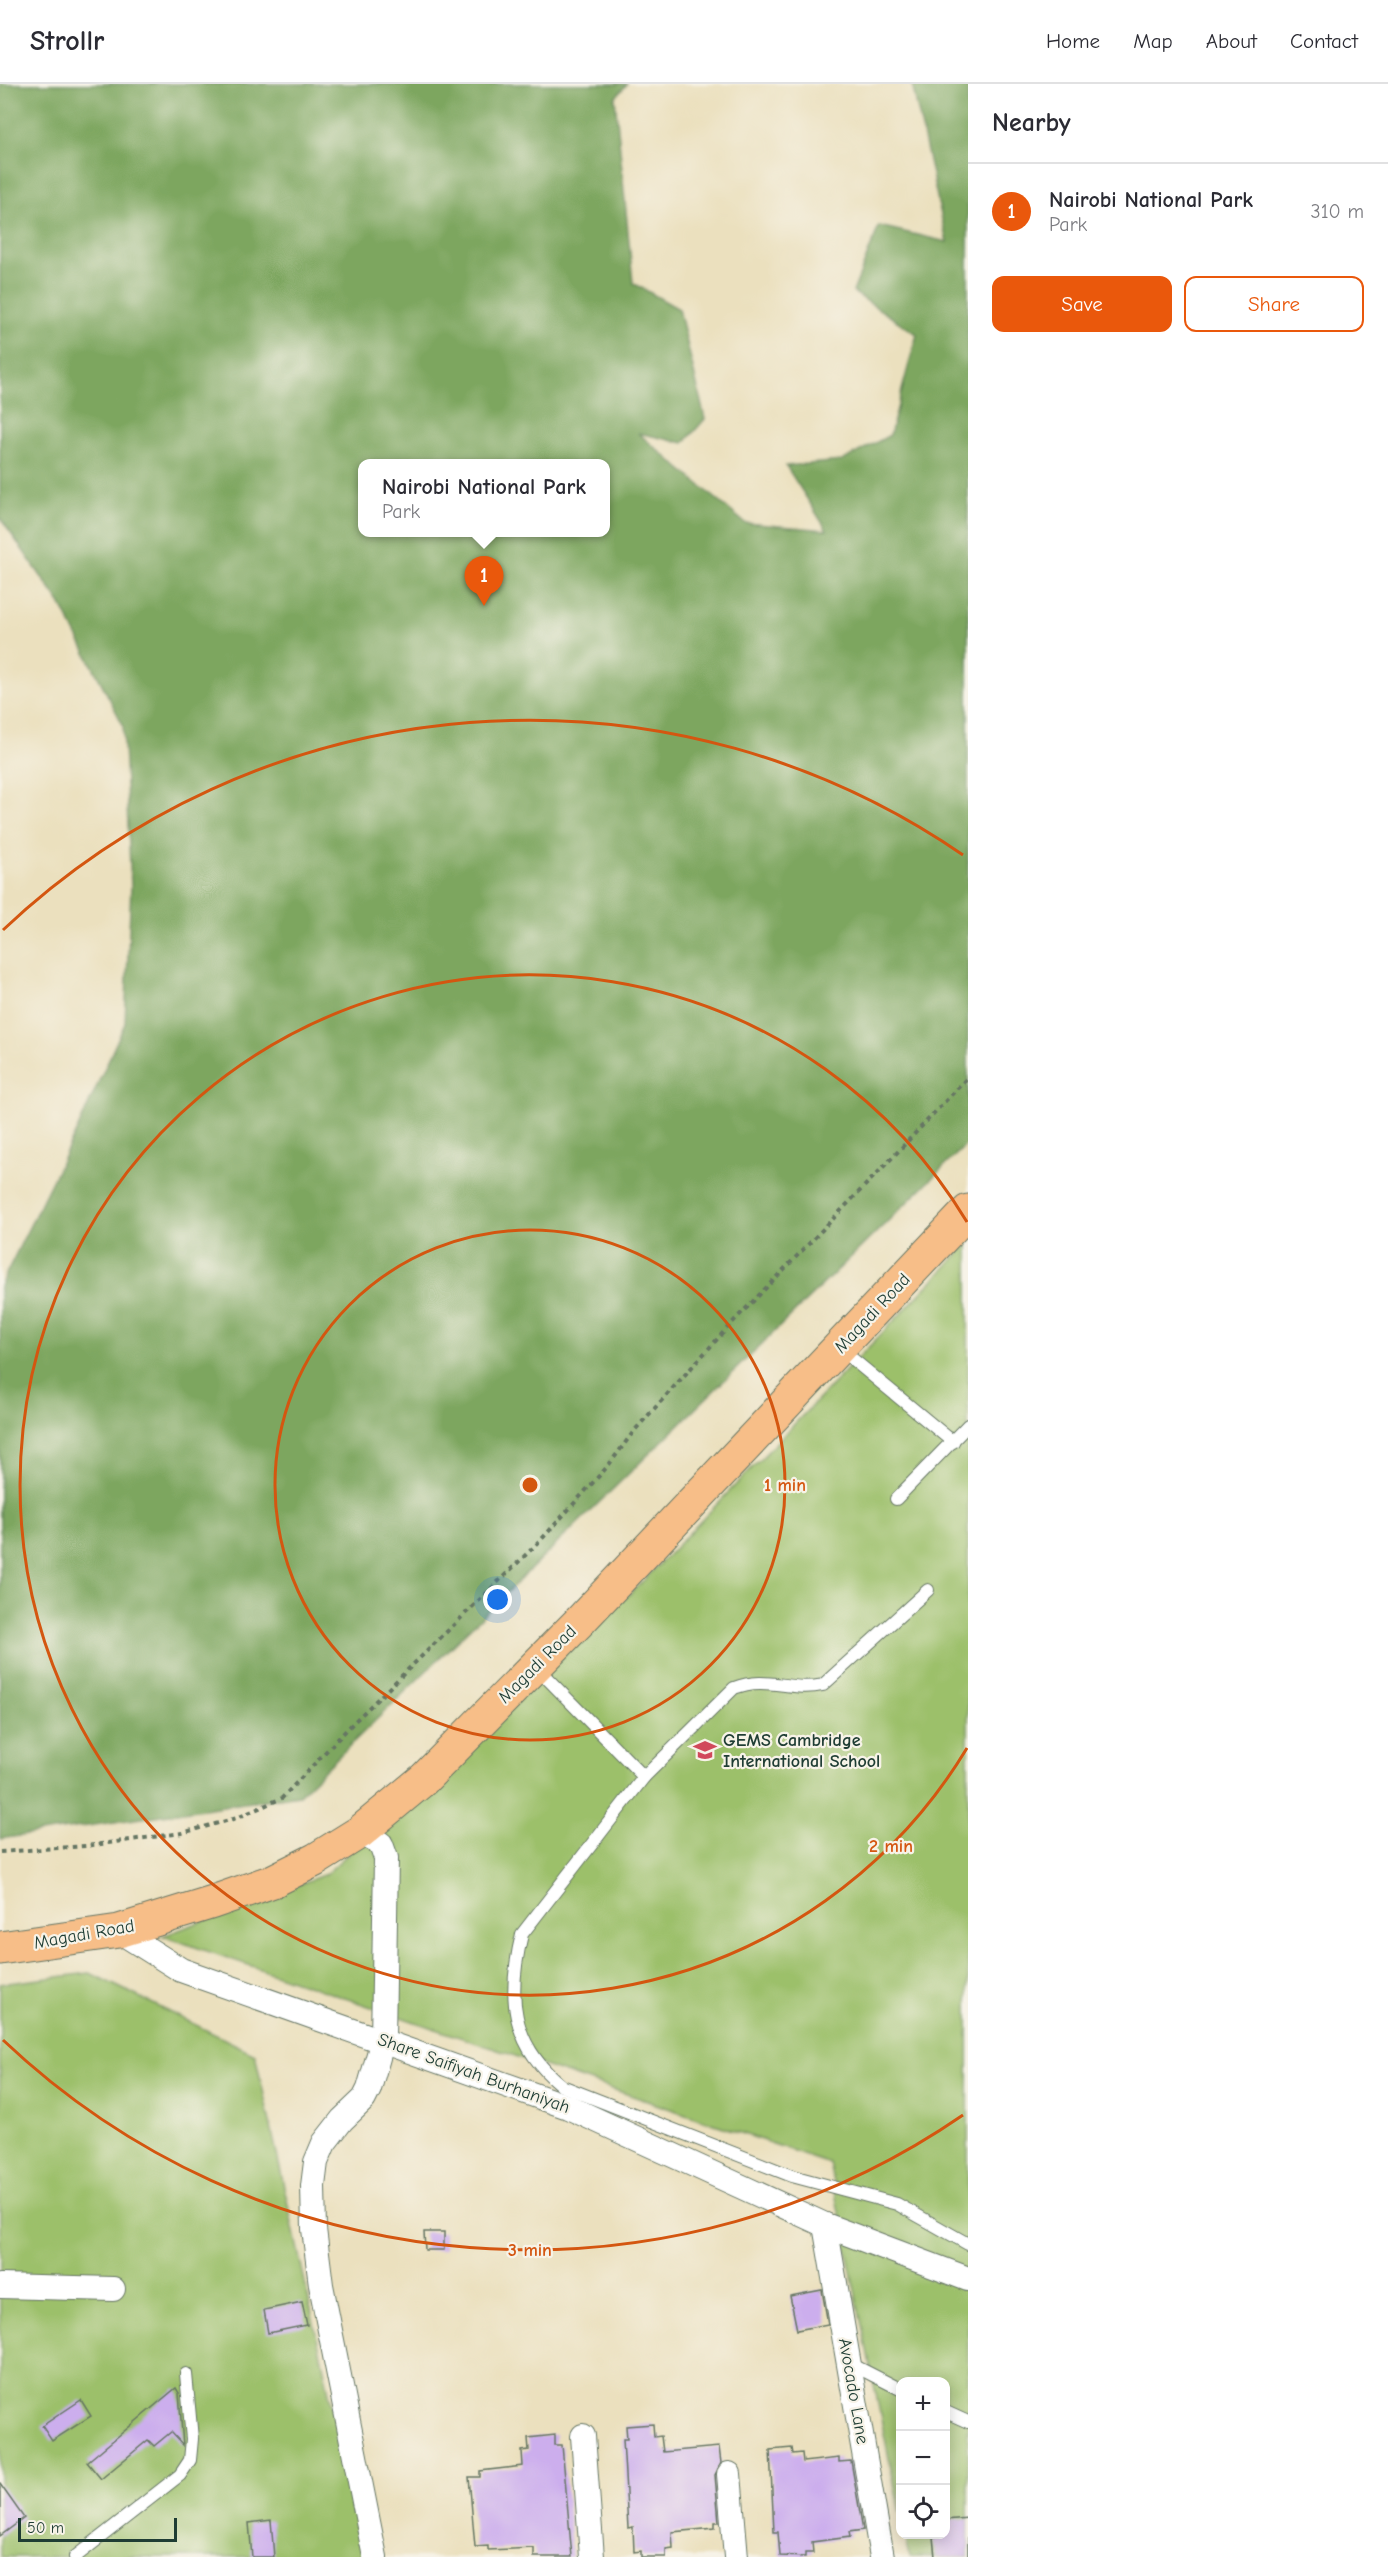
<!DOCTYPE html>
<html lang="en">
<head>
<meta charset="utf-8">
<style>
  body { margin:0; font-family:"Comic Neue",sans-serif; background:#f2f2f3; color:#2b2b33 }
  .controls { position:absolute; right:18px; bottom:18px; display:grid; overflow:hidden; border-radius:12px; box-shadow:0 3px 15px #0003 }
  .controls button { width:54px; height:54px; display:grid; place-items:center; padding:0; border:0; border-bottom:2px solid #e1e1e2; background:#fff; color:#2b2b33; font:30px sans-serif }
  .scale { position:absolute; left:18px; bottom:15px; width:159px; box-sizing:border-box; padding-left:6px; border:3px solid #1f3d34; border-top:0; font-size:16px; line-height:21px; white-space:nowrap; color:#1f3d34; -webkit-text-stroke:4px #f7f3e8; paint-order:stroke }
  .you { position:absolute; left:498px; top:1516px; width:21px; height:21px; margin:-15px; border:4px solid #fff; border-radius:50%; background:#1a73e8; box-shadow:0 0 0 9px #1a73e833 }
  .badge { display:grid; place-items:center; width:39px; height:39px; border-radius:50%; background:#ea580c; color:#fff; font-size:20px; font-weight:700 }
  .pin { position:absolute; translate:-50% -50px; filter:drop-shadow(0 2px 3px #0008) }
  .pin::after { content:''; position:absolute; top:32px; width:21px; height:18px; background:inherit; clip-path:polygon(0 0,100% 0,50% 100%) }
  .popup { position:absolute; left:358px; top:375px; width:252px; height:78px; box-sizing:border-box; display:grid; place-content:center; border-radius:12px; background:#fff; filter:drop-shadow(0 2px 4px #0005); font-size:20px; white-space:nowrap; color:#7c7c81 }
  .popup b { font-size:22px; color:#2b2b33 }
  .popup::after { content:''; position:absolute; left:50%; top:100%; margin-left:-12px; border:12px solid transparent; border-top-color:#fff }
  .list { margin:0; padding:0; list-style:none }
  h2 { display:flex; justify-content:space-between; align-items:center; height:78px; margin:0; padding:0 24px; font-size:26px }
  h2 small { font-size:20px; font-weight:400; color:#7c7c81 }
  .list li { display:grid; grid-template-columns:39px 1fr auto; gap:18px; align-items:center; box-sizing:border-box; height:96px; padding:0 24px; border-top:2px solid #e1e1e2 }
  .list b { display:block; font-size:22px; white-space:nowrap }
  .list p { margin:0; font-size:20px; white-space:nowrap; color:#7c7c81 }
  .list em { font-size:20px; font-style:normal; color:#7c7c81 }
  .actions { display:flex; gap:12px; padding:18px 24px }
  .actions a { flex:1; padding:14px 0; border:2px solid #ea580c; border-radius:12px; text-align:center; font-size:21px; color:#ea580c }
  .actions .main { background:#ea580c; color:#fff }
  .icon { flex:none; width:33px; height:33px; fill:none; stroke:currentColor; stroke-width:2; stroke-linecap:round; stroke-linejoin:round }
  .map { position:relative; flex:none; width:968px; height:2473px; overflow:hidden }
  header { display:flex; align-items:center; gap:36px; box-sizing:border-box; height:84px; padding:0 30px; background:#fff; border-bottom:2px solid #e1e1e2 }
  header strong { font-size:28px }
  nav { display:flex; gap:33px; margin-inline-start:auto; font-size:21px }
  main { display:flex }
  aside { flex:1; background:#fff }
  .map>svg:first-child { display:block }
</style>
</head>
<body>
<header>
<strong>Strollr</strong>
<nav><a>Home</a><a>Map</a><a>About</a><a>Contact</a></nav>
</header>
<main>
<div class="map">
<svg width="968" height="2473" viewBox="0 0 968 2473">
  <rect width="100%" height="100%" fill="#f7f3e8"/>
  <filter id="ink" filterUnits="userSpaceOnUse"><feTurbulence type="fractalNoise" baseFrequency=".0167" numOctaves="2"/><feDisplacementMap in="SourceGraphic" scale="12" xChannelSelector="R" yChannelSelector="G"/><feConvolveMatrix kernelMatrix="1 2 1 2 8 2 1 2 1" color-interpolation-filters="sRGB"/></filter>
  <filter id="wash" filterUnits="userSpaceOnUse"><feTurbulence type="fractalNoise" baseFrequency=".008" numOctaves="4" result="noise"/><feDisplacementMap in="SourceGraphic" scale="24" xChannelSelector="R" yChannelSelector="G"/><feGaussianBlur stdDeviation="1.35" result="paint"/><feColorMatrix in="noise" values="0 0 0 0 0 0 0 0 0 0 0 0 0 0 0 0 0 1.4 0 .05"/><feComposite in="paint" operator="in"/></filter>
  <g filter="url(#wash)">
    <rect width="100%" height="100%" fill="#ebe0be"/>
    <g fill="#9cc06b" stroke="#5e7e50" stroke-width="1.5">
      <path d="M968 1160V2473H910L905 2451 946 2450V2298H900V2428L829 2079 163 1852 326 1790 639 1501Z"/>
      <path d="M90 1889 255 1970 365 2473H0V1900Z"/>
    </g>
    <path fill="#7da65f" stroke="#4e724a" stroke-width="1.5" fill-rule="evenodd" d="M0 0H627L615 14 633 199 679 225 705 335 684 359 638 349 745 439 827 446 786 382 842 377 890 351 917 250 853 208 879 142 947 158 912 0H968V1059L299 1711 0 1755V1202L77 1046 125 939 131 802 123 641 60 519 0 434ZM362 380H606V448H362Z"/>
    <g id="blocks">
      <g fill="#ccaeed">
        <path d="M424 2148H444V2166H425Z"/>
        <path d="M822 2206 828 2240 797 2246 790 2212Z"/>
        <path d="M302 2218 307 2241 268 2249 264 2226Z"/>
        <path d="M176 2304 179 2309 183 2361 171 2348 154 2362 148 2356 101 2395 87 2378Z"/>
        <path d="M81 2316 91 2332 52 2357 42 2342Z"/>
        <path d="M653 2340 654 2353 661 2352 663 2368 719 2363 721 2379 715 2391 719 2438H715V2444L672 2448 673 2464 666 2465V2473H641V2467L634 2468 633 2443 628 2444 623 2355H627L626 2342Z"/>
        <path d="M555 2351V2361H562L572 2473H534V2464L488 2466V2462L475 2463 469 2393H480V2387L523 2382 522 2367 529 2366 528 2354Z"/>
        <path d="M792 2364 793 2370 802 2369 803 2378 839 2374V2378L851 2377 863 2446 849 2448 850 2453 812 2458 813 2469H805V2473L780 2472 778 2448H774L770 2366Z"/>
        <path d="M0 2400 24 2434 0 2452Z"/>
        <path d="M968 2434V2473H935L933 2453 945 2451V2436Z"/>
        <path d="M271 2436 274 2473H252L249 2439Z"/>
      </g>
    </g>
  </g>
  <g filter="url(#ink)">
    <use href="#blocks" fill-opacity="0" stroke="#667664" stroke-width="1.5"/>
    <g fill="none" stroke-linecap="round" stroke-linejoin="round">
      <g stroke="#667664" stroke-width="14">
        <g id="service">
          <path d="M839 1264 953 1358"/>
          <path d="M896 1415 968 1341"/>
          <path d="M536 1583 644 1693 734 1604C767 1591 790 1608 823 1601L928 1506"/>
          <path d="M644 1693 522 1850C507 1911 510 1960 562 2002L792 2092 897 2120 968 2160"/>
          <path d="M849 2279 900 2305"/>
          <path d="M946 2328 968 2338"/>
          <path d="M75 2473 180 2391 190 2376 192 2355 186 2290"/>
        </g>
      </g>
      <g stroke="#667664" stroke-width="26">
        <g id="minor">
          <path d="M360 1748 381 1760 386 1774 383 1956 369 2005 364 2015 342 2036 324 2059 316 2078 313 2102 314 2145 321 2201 375 2473"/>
          <path d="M119 1847 181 1886 568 2023 825 2141 968 2195"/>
          <path d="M825 2141 882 2473"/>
          <path d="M0 2202 113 2205"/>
          <path d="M583 2352 592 2473"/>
          <path d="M729 2390 736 2473"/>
        </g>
      </g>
      <g stroke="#667664" stroke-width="35">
        <path id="trunk" d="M0 1864 119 1847 213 1818 273 1797 315 1776 360 1748 424 1695 580 1537 968 1127"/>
      </g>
      <path stroke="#667664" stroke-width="4" stroke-dasharray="4.5 4.5" stroke-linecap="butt" d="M0 1768 86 1762 182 1749 237 1734 282 1714 353 1639 540 1457 608 1382 634 1347 730 1241 889 1077 968 993"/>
      <use href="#service" stroke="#fff" stroke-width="12"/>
      <use href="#minor" stroke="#fff" stroke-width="24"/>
      <use href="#trunk" stroke="#f7be88" stroke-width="33"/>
    </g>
  </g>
  <g fill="none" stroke="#d45610" stroke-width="3">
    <circle cx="530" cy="1401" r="255"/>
    <path d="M967 1664A510 510 0 1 1 967 1138"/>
    <path d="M963 2031A765 765 0 0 1 3 1956M3 846A765 765 0 0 1 963 771"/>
  </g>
  <defs>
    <g id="school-bare" transform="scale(1.8)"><path d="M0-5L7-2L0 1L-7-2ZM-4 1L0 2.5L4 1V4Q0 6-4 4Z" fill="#d1495b" stroke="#f7f3e8" stroke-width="2.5" paint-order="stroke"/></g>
  </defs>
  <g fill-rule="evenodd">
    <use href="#school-bare" x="705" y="1666"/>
  </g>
  <g text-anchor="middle" stroke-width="4.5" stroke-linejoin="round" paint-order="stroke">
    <g font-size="18" fill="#1f3d34" stroke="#f7f3e8">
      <text transform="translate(872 1229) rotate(-47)" y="6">Magadi Road</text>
      <text transform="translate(537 1580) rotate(-45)" y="6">Magadi Road</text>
      <text transform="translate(84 1850) rotate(-10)" y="6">Magadi Road</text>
      <text transform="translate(474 1989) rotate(20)" y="6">Share Saifiyah Burhaniyah</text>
      <text transform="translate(854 2307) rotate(80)" y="6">Avocado Lane</text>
    </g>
    <g font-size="18" font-weight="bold" fill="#1f3d34" stroke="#f7f3e8" text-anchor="start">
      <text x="723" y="1662">GEMS Cambridge<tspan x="723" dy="21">International School</tspan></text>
    </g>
  </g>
  <circle cx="530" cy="1401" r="9" fill="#d45610" stroke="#f7f3e8" stroke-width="3"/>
  <g font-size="18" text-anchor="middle" font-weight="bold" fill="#d45610" stroke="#f7f3e8" stroke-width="4.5" stroke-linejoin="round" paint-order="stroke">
    <text x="785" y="1407">1 min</text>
    <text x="891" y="1768">2 min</text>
    <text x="530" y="2172">3 min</text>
  </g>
</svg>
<div class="controls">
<button>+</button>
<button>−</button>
<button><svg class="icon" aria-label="locate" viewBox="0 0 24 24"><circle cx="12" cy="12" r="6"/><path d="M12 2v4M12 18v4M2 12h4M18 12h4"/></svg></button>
</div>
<div class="scale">50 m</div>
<div class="you"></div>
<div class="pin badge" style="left:484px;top:522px">1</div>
<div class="popup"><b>Nairobi National Park</b>Park</div>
</div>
<aside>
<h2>Nearby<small></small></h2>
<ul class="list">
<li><span class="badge">1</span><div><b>Nairobi National Park</b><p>Park</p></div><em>310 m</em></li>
</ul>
<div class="actions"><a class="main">Save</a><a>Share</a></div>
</aside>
</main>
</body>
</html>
